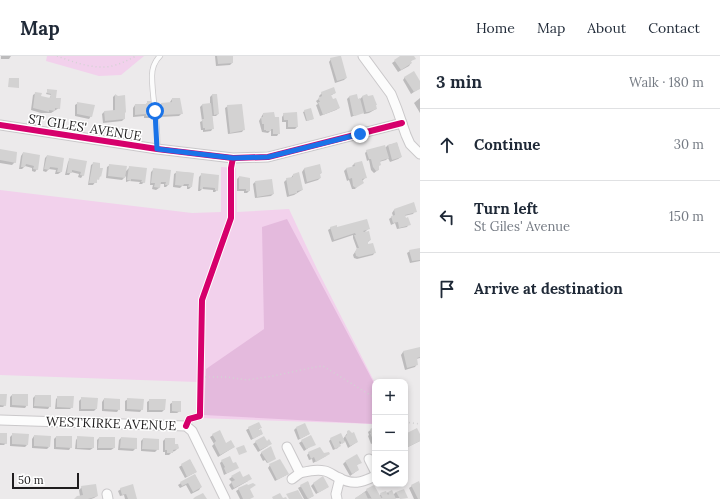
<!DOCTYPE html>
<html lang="en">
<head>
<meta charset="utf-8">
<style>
  body { margin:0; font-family:Lora,serif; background:#f2f2f3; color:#1f2937 }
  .controls { position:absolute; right:12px; bottom:12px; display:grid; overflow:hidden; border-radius:8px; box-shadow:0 2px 6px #0003 }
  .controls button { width:36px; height:36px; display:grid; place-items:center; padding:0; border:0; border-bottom:1px solid #e0e1e3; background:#fff; color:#1f2937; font:20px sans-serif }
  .scale { position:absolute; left:12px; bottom:10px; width:67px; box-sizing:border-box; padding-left:4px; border:2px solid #1f1d1e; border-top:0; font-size:11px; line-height:14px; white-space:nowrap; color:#1f1d1e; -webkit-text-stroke:3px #fff; paint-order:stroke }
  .stop { position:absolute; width:12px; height:12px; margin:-9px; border:3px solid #1a73e8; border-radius:50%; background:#fff }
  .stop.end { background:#1a73e8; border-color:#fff; box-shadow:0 1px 4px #0008 }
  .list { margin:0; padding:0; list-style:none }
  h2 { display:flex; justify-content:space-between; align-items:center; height:52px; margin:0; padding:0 16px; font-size:17px }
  h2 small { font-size:13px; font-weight:400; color:#747a83 }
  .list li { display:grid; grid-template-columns:26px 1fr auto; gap:12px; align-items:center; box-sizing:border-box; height:72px; padding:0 16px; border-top:1px solid #e0e1e3 }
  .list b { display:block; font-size:15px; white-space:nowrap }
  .list p { margin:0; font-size:13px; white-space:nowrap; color:#747a83 }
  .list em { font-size:13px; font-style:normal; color:#747a83 }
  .icon { flex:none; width:22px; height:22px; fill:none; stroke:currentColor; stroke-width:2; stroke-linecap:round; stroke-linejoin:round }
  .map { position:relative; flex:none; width:420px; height:443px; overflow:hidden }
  header { display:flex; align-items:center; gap:24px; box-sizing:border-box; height:56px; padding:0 20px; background:#fff; border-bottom:1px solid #e0e1e3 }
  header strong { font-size:19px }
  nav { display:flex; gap:22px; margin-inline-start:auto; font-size:14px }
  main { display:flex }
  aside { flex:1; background:#fff }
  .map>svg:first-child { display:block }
</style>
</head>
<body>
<header>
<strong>Map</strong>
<nav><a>Home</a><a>Map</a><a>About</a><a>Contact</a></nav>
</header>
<main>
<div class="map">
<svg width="420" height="443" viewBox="0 0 420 443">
  <rect width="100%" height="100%" fill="#eceaeb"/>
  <g fill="#f2d1ec">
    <path d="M47 0H144L121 19 99 20 46 5Z"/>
    <path d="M221 111 236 112 237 156 289 153 317 213 375 327V368L198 362 197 326 0 319V134L192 157 221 156Z"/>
  </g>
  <path fill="#e4badd" d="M287 163 375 329V368L204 359 206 313 264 273 262 171Z"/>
  <g fill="#0003">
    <path d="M1 0H11L9 3H1Z"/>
    <path d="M215 0H232V7L230 9 216 10Z"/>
    <path d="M402 0H413L414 2 410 6 411 7 409 10 398 16 392 7Z"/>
    <path d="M331 3 346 22 344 24 335 27 329 6Z"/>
    <path d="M405 21 420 27V32L411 38 403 24Z"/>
    <path d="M48 34 55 42 59 52 51 57H41L31 54 33 39 36 37 40 41 49 43 51 39 46 38Z"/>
    <path d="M322 37H335L330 40 339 52 336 54 320 60 316 49 318 48 316 45 320 42 319 40Z"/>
    <path d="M115 39 124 63 122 65 103 67 102 58 104 56 113 55V41Z"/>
    <path d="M212 39H216L218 58 216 60H212L213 72 211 75 203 76V74H201L200 66 202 65 200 51 202 49 210 48V41Z"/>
    <path d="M356 39 358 44 360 43 363 40 376 53 369 57 364 58 363 56 351 61 347 43 349 41Z"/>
    <path d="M420 42V57L414 47Z"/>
    <path d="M172 43 182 57 179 60 160 61 159 51 161 48H170V46Z"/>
    <path d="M148 46 152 59 149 62H144V60L133 61V52L135 49H145Z"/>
    <path d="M78 47 91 60 89 63 75 60V49Z"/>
    <path d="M228 50 244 73 242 76 228 78 225 52Z"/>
    <path d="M310 53 313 63 306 65 303 56Z"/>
    <path d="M263 58 279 77 277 80H271V74L268 77 262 76 259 65Z"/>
    <path d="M284 58H296L297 71 295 73H286V66H282V61Z"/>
    <path d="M397 87 401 101 398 103 390 106 388 102 386 104 379 106 378 114 374 117 371 114 369 104 367 105 365 97 367 95 385 92 388 89Z"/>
    <path d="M0 94 15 106 12 109 0 107Z"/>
    <path d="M23 97 37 113 35 116 32 115V112L25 110 22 113H19L21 100Z"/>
    <path d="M47 100 63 103 61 116 58 118H55L56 114 49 113 46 116 43 115 45 102Z"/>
    <path d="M70 103 86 106 83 119 81 122 78 121 79 118 71 116 69 119H65L68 106Z"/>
    <path d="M94 107 98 112 102 113 100 120 93 129H88L91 109Z"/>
    <path d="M355 107 365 122 355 133H352L349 124 347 125 344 115 346 113 353 111 352 110Z"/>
    <path d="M110 109 125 116 130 111 146 113 144 126 142 128H139L140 126 129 125 126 126V120L122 124 106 122 107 111Z"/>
    <path d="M319 109 321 117 319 119 320 122 318 124 305 128 302 116 304 113Z"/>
    <path d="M154 113 170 115 168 129 166 131H164V128H159V132L156 134 152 133 153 129H150L151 116Z"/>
    <path d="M177 116 193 117 191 131 189 133H187V130H182L180 132 173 131 174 118Z"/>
    <path d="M201 119 217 134 215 136H213V134L202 133 200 135H198L199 121Z"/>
    <path d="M293 119 302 134 294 139 287 141 284 126 287 123 291 122Z"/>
    <path d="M239 121 249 135 247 137H244V135H237V123Z"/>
    <path d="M255 126 273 138 271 140 255 142 253 128Z"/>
    <path d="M394 154 415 155 413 158 404 160 409 168 407 171 397 173 395 167 391 169 389 163 393 160 392 157Z"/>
    <path d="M331 172 368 173 364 177 370 184 368 186V189L375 196 373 199 357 203 354 202 353 199 357 193 353 182V179L332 186 328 174Z"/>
    <path d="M420 193V205L410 207 407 197 410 195Z"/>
    <path d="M420 292V302L416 303 417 308 415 311 405 314 401 299 403 296Z"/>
    <path d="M0 339 5 349 3 351H0Z"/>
    <path d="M12 339 27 349 25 352 10 351V341Z"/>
    <path d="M35 340 50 350 48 353 33 352V342Z"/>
    <path d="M58 341 72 351 70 353H55L56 343Z"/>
    <path d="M82 342 96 353 94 355H79V345Z"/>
    <path d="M104 343 119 353 117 356 102 355V346Z"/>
    <path d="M128 343 142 353 140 356 125 355V345Z"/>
    <path d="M150 344H165L164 354 162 356H147V346Z"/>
    <path d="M173 346 180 355 177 357H170V348Z"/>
    <path d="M258 367 260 372 258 374 262 378 251 384 246 374Z"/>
    <path d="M296 372 309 378 298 384 294 374Z"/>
    <path d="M373 372 375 376V386L371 388 368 380 369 379 368 376Z"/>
    <path d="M348 376 357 386 348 392 345 385 339 389 338 392 333 394 329 385 331 383H343Z"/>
    <path d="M0 378 6 387 4 389H0Z"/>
    <path d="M13 378 27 389 25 391 10 390V381Z"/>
    <path d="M213 379 226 388 234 391 218 401 212 390 214 388 210 381Z"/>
    <path d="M405 379 420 381V385L406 392Z"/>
    <path d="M34 380 49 391 47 393 32 392V383Z"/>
    <path d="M56 381 71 391 69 394 54 393V383Z"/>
    <path d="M78 381 93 392 90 394 75 393 76 384Z"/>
    <path d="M99 382 114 392 111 394H97V384Z"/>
    <path d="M121 382 136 392 133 395 118 394 119 384Z"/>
    <path d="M143 383 158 393 155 396 141 395V385Z"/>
    <path d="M165 383 178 392 175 395 172 396 169 399H165V396H163V385Z"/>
    <path d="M302 385 314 388 304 395 299 387Z"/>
    <path d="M256 386H267L268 390 258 396 253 388Z"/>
    <path d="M262 396 274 403 267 407 265 404 263 405 260 399Z"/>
    <path d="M309 397 323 399 326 400 313 407 312 403 309 404 307 399Z"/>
    <path d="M190 404 196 416 185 422 179 411Z"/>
    <path d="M222 405 233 409 237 412 224 419 220 407Z"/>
    <path d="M345 406H360L356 410 358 414 350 420 343 408Z"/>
    <path d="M270 409 288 418 275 425 268 412Z"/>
    <path d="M239 416 243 423 248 425 232 434 229 429 232 426 229 423Z"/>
    <path d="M195 419 201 431 199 434 191 438 186 429 180 432 178 429 181 427Z"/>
    <path d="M308 426 313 440 308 443H304L298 432Z"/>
    <path d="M418 426 420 430V443H414L409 432Z"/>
    <path d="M314 427 328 431 316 438 311 430Z"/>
    <path d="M82 431 97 440 94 442 91 443H76L80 440 79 434Z"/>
    <path d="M121 433 136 443H125L124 439 120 440 118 435Z"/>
    <path d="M239 433H249V443H240L236 435Z"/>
    <path d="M367 434 379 440 381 438H386L388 436 393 439 396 436 407 442 355 443Z"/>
  </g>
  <g fill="#d3d2d2">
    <path d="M217 0H233V7L218 8Z"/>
    <path d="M339 0H341L347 22 337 25 330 2Z"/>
    <path d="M400 0H414L416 3 411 5 412 7 401 14 394 4Z"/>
    <path d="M414 15 420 25V33L414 36 404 21Z"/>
    <path d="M9 22H19V32L8 31Z"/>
    <path d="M334 31 336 37 331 39 333 43 336 42 340 52 323 59 318 46H320L318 42 322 40 321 36Z"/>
    <path d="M47 33 57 34 56 42H61L60 53 55 52V55L49 54V56L33 52 35 36 42 37 41 40 50 42 51 38 47 37Z"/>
    <path d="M115 38 118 40 125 39 126 56 125 57V63L105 65 104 55 115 54Z"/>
    <path d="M212 38H217L219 58 214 59Z"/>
    <path d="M357 38 358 43 360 42 364 57 355 60 353 59 349 40Z"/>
    <path d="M367 38 368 40 373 39 377 49H376L377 53 368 56H366L362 40Z"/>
    <path d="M172 42H180L183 58 162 59 161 47 172 46Z"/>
    <path d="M147 45H152L153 60H146V58L135 59V48H147Z"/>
    <path d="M77 46 95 49 92 61 77 58Z"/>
    <path d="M211 47 214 73 205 74V72H203L202 63H204L202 48Z"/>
    <path d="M242 48 245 74 230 77 227 49Z"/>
    <path d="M311 52 314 63 307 65 304 54Z"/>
    <path d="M274 56 275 61H279L280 78H273V73H271V75H266V74H264V68H262L261 61H263V57Z"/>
    <path d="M297 56 298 71H288V64H284L283 57Z"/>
    <path d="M397 86 402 101 392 104 388 89Z"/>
    <path d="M385 89 389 102 380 105 381 109 379 110V114L376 115 373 111 371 103H369L366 94Z"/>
    <path d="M0 93 17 96 16 107 0 104Z"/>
    <path d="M23 96 40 99 38 114 33 113 34 110 26 108 25 111H21Z"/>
    <path d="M47 99 64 102 62 116H57L58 112 50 111 49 114 44 113Z"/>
    <path d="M69 102 87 105 84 120 80 119 81 116 72 114V117H67Z"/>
    <path d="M362 105 367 122 362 123 364 127 356 132 353 130 352 122 349 123 346 112 355 110 354 107Z"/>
    <path d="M93 106 100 107V112H103L101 121 100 120 99 124 97 123V127H89Z"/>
    <path d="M109 108 127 110 125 122 108 120Z"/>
    <path d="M320 108 322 117 320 118 321 122 307 126 304 112Z"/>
    <path d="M129 110 147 112 145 127 141 126 142 124 131 123V125L127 124Z"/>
    <path d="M153 112 171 114 169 129H165L166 126H161L160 132 154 131 155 127H151Z"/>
    <path d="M176 115 194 117 192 131H188L189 128H184L183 130 175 129Z"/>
    <path d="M299 116 303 134 297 135V137L289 139 286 122 293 121V118Z"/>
    <path d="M201 117 219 119 218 135 215 134V132L203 131V133H200Z"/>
    <path d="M239 120 250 122V135H246V133H239Z"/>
    <path d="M272 123 274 138 257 141 255 125Z"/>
    <path d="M414 146 417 156 405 159 406 162 408 161 411 169 399 172 398 166 393 167 391 160 395 159 394 153Z"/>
    <path d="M367 163 370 173 363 175 364 176 369 175 371 184 368 185V188L373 187 376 197 359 201 356 200 355 196 357 192H359L354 179H356L355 177 334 184 330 171 337 169V171Z"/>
    <path d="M420 192V204L412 205 409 194Z"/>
    <path d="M420 291V301L417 302 418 309 407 312 403 295Z"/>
    <path d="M0 338H7L6 350 0 349Z"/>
    <path d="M12 338H28V350L12 349Z"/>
    <path d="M35 339H51V351L34 350Z"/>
    <path d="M57 340H74L73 352 57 351Z"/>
    <path d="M81 341 98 342 97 353H81Z"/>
    <path d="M104 342 120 343V354L104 353Z"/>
    <path d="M127 342 144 343 143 354 127 353Z"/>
    <path d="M149 343H166L165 354H149Z"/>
    <path d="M172 345H181V356L172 355Z"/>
    <path d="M259 366 262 372 258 373 259 374 261 373 263 378 253 383 248 371Z"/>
    <path d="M305 367 310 378 300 383 296 371Z"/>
    <path d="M374 371 375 386H374L370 377H371L370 373Z"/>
    <path d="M417 372 420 378V385L408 391 405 384V378Z"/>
    <path d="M220 374 226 387 231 384 235 391 220 399 214 387 216 385 212 378Z"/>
    <path d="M349 374 352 377 354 376 358 386 350 390 345 380 347 379V375Z"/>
    <path d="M0 377H7V388L0 387Z"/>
    <path d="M12 377 29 378 28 389 12 388Z"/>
    <path d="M341 377 345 386 342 388 340 385 339 386 341 390 335 393 330 382Z"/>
    <path d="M34 379 51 380 50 391 34 390Z"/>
    <path d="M311 379 316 389 306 393 301 384Z"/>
    <path d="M56 380H72V392L56 391Z"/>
    <path d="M77 380 94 381V392H77Z"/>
    <path d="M264 380 267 385 269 383 272 388 260 394 255 385Z"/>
    <path d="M99 381H115V392H98Z"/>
    <path d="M121 381 137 382V393L120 392Z"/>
    <path d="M143 382 159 383V394L142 393Z"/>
    <path d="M165 382H175V388H178L179 392 178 393 173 394V397H167V394H165Z"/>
    <path d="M244 389 247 396 239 399 236 392Z"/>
    <path d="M271 390 276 403 268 407 261 396Z"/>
    <path d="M320 391 324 397 329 396 330 398 316 406 314 401 311 403 308 396Z"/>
    <path d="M357 398 362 407 357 409 359 414 352 418 345 405Z"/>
    <path d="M230 400 233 407 236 406 239 412 228 417H226L224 412 225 411 221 404Z"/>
    <path d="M190 403 197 416 187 421 181 408Z"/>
    <path d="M280 403 289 418 277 424 269 408Z"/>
    <path d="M240 415 243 421 249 418 252 423 234 432 231 426 235 424 231 420Z"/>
    <path d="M195 418 202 431 193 436 188 427 182 430 180 426Z"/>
    <path d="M323 420 329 431 318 437 313 427Z"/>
    <path d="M308 425 314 440 308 443 300 429Z"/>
    <path d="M419 425 420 428V443H418L411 429Z"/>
    <path d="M253 427 256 429 250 433 254 441 250 443H243L238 432 247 428 248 429Z"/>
    <path d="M96 428 98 440 88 443H74L77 440 83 439 81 430Z"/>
    <path d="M133 428 137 443H128L126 438 122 439 120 432Z"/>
    <path d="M374 429 382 443H372L366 433Z"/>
    <path d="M404 433 408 442 400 443 396 436Z"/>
    <path d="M298 434 303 443H289L286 438Z"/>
    <path d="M392 434 396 443H383L380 437 386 435 388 439 389 438 388 436Z"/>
    <path d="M365 436 368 443H355V442Z"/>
    <path d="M203 437 207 443H193L195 441Z"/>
    <path d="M280 437 283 442 286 441 287 443H273L272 441Z"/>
  </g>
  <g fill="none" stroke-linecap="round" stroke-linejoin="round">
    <g stroke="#cac8ca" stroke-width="6">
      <path id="lane" d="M157 93C159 69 152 45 152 20 152 13 155 5 160 0"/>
    </g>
    <g stroke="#cac8ca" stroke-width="11">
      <g id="street">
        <path d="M363 0 391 38 397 53 406 79 410 88 420 98"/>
        <path d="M0 69 157 93 233 102 268 101 402 67"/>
        <path d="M0 364 186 370 192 375 225 443"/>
        <path d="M287 391 300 417C309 415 316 413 325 415 330 416 334 420 339 422 353 429 361 427 375 420"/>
        <path d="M369 403 375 415"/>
        <path d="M292 423 300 417"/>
        <path d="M107 438 108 443"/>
        <path d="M337 443 336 438 340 422"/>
      </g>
    </g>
    <g stroke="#d3d2d3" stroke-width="1.5" stroke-dasharray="1 3" stroke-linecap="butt">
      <path d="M57 0C73 6 95 14 112 10 121 8 128 4 136 0"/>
      <path d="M201 321H227L247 324 273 320 315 311 323 310 375 342"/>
      <path d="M405 366 420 368"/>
    </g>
    <use href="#lane" stroke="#fcfcfc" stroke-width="4.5"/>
    <use href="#street" stroke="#fcfcfc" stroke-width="9"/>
    <g stroke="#fff" stroke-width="8">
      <g id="cycleway">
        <path d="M0 69 157 93 233 102 268 101 402 67"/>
        <path d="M186 370 189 363 200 360V355L202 244 231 162V112L233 102"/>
      </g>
    </g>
    <use href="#cycleway" stroke="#d6006c" stroke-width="6"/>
  </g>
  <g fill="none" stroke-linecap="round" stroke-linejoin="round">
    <path stroke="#1a73e8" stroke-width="5" d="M155 55 157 93 233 102 268 101 360 78"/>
  </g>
  <g text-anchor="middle" stroke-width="3" stroke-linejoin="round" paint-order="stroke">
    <g font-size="13" fill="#1f1d1e" stroke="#fff">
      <text transform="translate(85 71) rotate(9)" y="5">ST GILES' AVENUE</text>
      <text transform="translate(111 367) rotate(2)" y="5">WESTKIRKE AVENUE</text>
    </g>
  </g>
</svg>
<div class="controls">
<button>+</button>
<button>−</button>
<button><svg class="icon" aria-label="layers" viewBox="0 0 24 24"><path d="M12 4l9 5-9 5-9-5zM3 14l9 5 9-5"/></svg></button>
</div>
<div class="scale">50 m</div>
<div class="stop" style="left:155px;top:55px"></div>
<div class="stop end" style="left:360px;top:78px"></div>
</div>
<aside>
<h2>3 min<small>Walk · 180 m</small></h2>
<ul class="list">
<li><svg class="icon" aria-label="ahead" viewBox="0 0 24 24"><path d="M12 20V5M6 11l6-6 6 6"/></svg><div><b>Continue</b></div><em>30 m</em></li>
<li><svg class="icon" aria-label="left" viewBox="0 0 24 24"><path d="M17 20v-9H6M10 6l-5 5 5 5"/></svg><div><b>Turn left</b><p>St Giles' Avenue</p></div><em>150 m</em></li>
<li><svg class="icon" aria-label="arrive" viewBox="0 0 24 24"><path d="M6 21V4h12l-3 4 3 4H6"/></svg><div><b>Arrive at destination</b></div></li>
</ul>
</aside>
</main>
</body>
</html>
